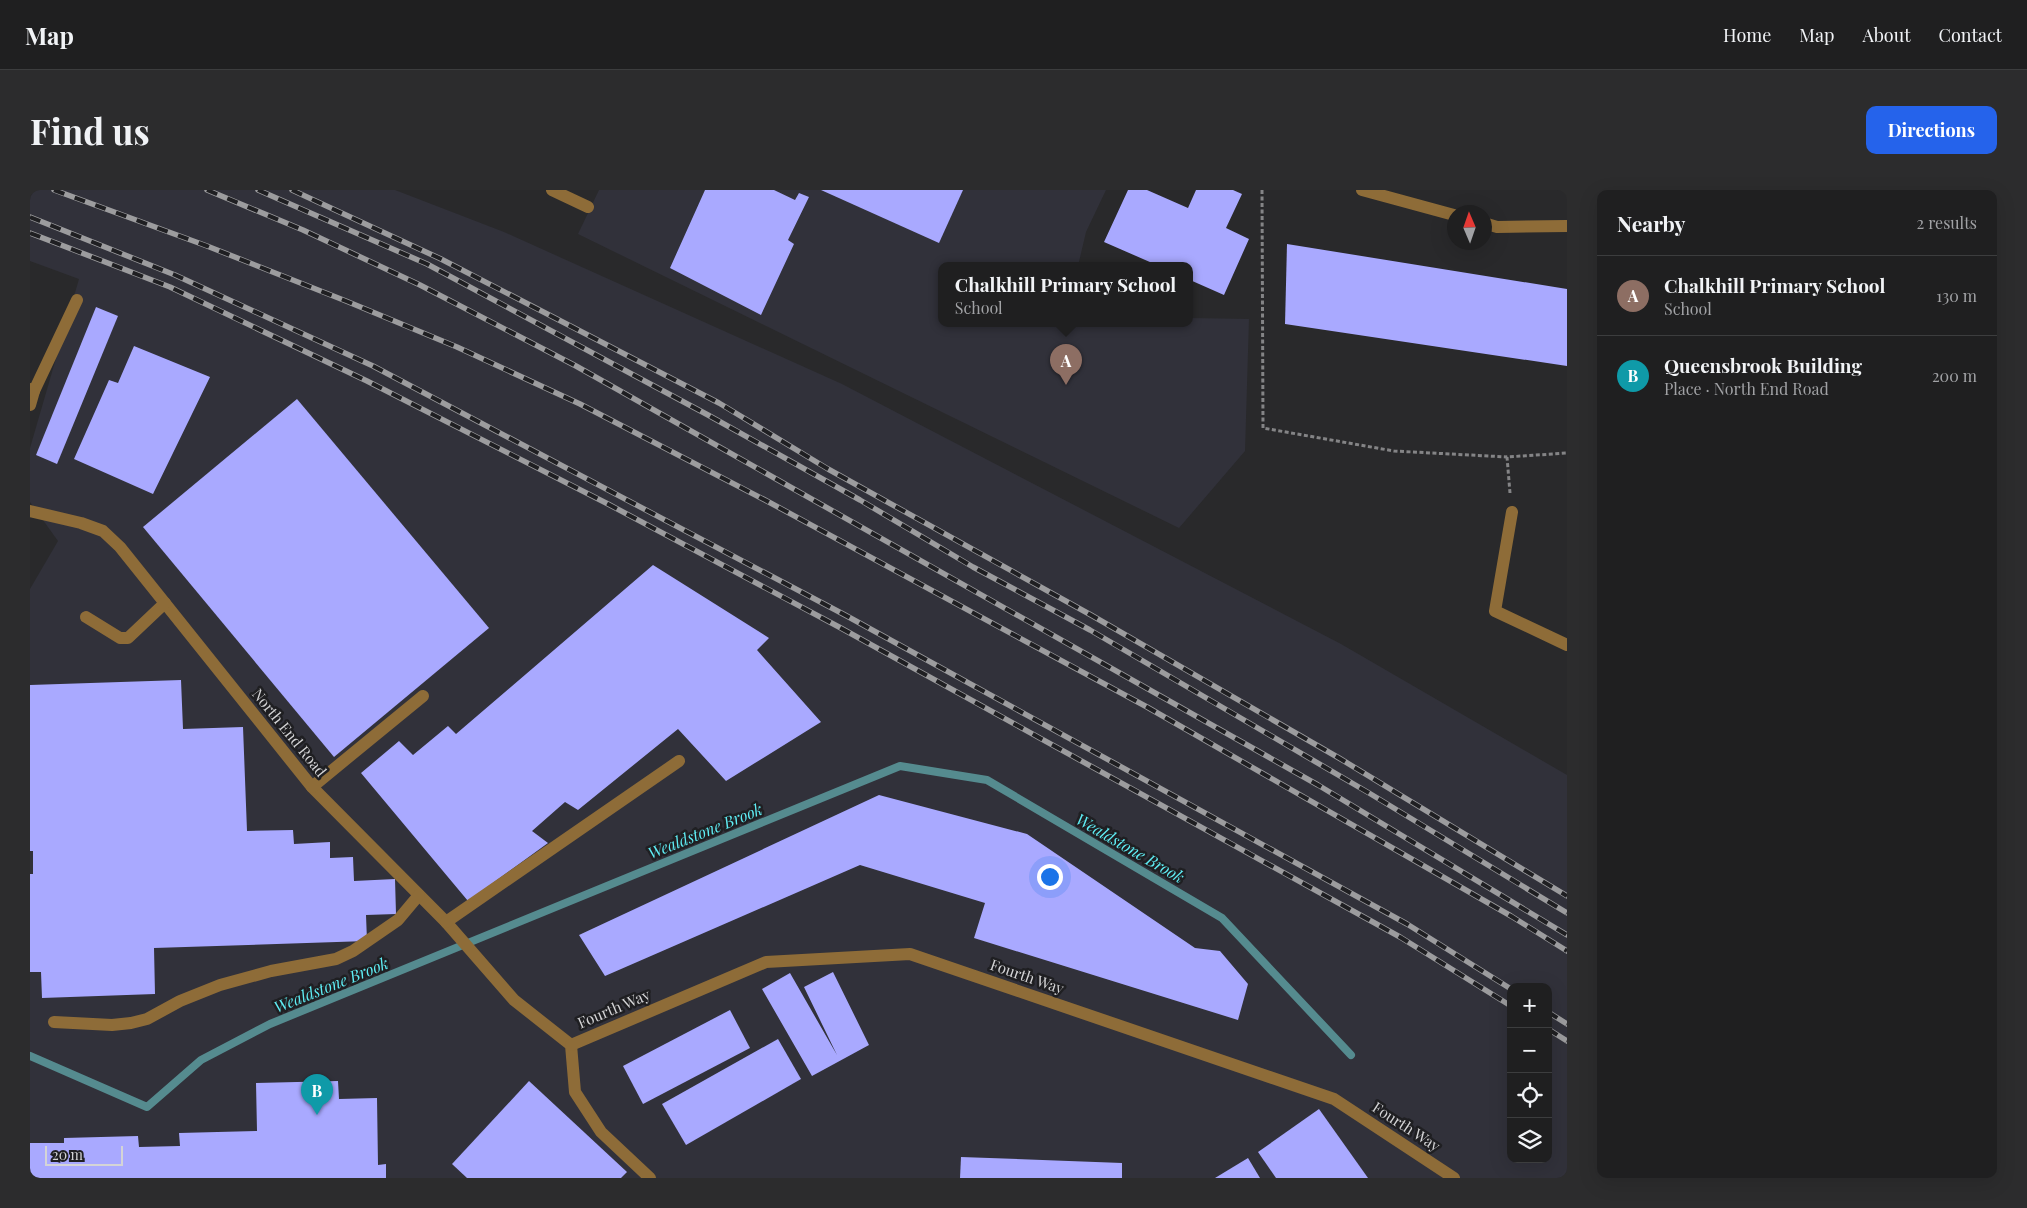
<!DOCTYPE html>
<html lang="en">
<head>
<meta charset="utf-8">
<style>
  body { margin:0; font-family:"Playfair Display",serif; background:#2c2c2d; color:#f1f3f6 }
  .controls { position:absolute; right:15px; bottom:15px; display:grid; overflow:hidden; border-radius:10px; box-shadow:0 5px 20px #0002 }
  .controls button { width:45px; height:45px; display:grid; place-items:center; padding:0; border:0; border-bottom:1px solid #3c3d3e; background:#1f1f20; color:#f1f3f6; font:25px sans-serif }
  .compass { position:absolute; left:1417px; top:15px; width:45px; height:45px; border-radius:50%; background:#1f1f20; box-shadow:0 5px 20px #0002; rotate:358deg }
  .scale { position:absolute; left:15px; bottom:12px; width:78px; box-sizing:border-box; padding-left:5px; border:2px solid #d4d4d6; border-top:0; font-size:14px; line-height:18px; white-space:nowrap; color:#d4d4d6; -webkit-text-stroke:4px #1f1f22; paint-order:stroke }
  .you { position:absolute; left:1019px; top:686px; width:18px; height:18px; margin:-12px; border:4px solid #fff; border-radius:50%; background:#1a73e8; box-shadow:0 0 0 8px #1a73e833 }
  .badge { display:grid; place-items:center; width:32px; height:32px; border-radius:50%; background:#2563eb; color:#fff; font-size:16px; font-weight:700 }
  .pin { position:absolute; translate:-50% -41px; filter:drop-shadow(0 1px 2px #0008) }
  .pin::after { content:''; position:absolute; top:26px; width:18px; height:15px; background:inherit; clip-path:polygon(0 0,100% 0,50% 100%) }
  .popup { position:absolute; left:908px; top:72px; width:255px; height:65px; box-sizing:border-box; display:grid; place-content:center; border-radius:10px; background:#1f1f20; filter:drop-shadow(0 1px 4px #0005); font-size:16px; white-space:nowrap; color:#a1a2a5 }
  .popup b { font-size:19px; color:#f1f3f6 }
  .popup::after { content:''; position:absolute; left:50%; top:100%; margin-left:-10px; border:10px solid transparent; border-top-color:#1f1f20 }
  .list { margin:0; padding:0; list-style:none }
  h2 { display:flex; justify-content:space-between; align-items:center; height:65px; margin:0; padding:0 20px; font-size:21px }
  h2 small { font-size:16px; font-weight:400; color:#a1a2a5 }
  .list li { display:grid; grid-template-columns:32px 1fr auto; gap:15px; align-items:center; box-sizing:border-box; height:80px; padding:0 20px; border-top:1px solid #3c3d3e }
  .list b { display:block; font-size:19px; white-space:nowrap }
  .list p { margin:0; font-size:16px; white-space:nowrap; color:#a1a2a5 }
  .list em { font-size:16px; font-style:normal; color:#a1a2a5 }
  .icon { flex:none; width:28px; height:28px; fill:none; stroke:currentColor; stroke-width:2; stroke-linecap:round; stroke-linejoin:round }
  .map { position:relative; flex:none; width:1537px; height:988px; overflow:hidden; border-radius:10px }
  header { display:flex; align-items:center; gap:30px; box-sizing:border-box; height:70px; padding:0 25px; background:#1f1f20; border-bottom:1px solid #3c3d3e }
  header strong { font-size:24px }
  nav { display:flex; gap:28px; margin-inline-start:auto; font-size:18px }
  .intro { display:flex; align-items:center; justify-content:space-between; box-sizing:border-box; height:120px; padding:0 30px }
  h1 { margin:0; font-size:35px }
  .button { padding:12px 22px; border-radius:10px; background:#2563eb; color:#fff; font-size:18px; font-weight:700 }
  main { display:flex; gap:30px; padding:0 30px }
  aside { flex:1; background:#1f1f20; border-radius:10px; box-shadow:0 5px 20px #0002 }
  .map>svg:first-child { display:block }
</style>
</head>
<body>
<header>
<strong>Map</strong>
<nav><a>Home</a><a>Map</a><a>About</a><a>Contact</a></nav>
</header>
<div class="intro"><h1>Find us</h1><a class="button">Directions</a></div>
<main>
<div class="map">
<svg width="1537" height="988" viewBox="0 0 1537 988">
  <rect width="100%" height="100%" fill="#29292b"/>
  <g fill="#31313a" fill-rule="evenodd">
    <path d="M0 0H365L474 42 812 194 1311 454 1537 585V988H0V399L28 351 0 312V258L49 89 0 71ZM1481 797H1518V969H1481Z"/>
    <path d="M569 0H1076L1056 42 1048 76H912V134H1160V128L1219 129 1215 261 1149 338 548 44Z"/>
  </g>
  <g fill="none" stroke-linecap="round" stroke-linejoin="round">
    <path stroke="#558b8f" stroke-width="8" d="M0 866 117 917 171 870 240 834 870 576 957 590 1192 728 1321 865"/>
  </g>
  <g fill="#a9a9ff">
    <path d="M675 0H744L765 10 769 3 779 7 758 50 764 54 731 125 640 78Z"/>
    <path d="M791 0H933L909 53Z"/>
    <path d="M1098 0H1117L1158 18 1166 0H1203L1212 4 1196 38 1219 49 1194 105 1160 90V76H1129L1074 52Z"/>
    <path d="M1257 54 1537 99V176L1255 134Z"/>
    <path d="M66 117 88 126 27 274 6 265Z"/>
    <path d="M104 156 180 187 123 304 44 269 79 190 88 193Z"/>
    <path d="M267 209 459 438 304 567 113 337Z"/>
    <path d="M623 375 739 448 727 460 791 532 696 591 648 539 548 620 535 612 502 641 518 653 438 711 331 583 369 551 383 565 418 536 426 544Z"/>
    <path d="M151 490 153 539 213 537 217 641 263 640 264 654 300 652V668L323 667 324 691 365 689 366 724 336 725 337 751 124 758 125 804 12 808 11 782H0V684H3V661H0V495Z"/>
    <path d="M849 605 997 644 1165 758 1190 761 1218 794 1208 830 944 748 955 713 830 675 575 786 549 745Z"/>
    <path d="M803 782 839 855 782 886 732 799 760 783 807 865 774 797Z"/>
    <path d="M700 820 720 858 613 914 593 876Z"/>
    <path d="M748 849 771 889 656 955 632 914Z"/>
    <path d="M308 891 309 909 347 908 348 975 356 974V988H0V953H34V948L108 946 109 957 150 956 149 943 227 941 226 893Z"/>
    <path d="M499 891 597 982 591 988H437L422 974Z"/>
    <path d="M1289 919 1338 988H1246L1228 962Z"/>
    <path d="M931 967 1092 973V988H930Z"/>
    <path d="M1218 968 1230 988H1185Z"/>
  </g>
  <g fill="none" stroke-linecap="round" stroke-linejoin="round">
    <g stroke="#848486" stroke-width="3" stroke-dasharray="4 2.5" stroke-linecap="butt">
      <path d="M1232 0 1233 238 1364 261 1477 267"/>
      <path d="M1480 303 1477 267 1537 263"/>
    </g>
    <g stroke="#8e6c38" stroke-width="12">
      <path d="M522 0 558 17"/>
      <path d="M1332 0 1424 25"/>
      <path d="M1454 33 1467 37 1537 36"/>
      <path d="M0 199 4 201 0 215"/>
      <path d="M4 201 47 110"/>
      <path d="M0 321 51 333 73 341 90 357 282 597 416 732 484 810 541 855 545 902 571 942 620 988"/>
      <path d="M1482 322 1465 421 1537 455"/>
      <path d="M56 427 90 448H98L135 413"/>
      <path d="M282 597 393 506"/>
      <path d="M416 732 649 571"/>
      <path d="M24 832 82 835 101 833 117 829 150 811 190 795 241 781 306 769 323 761 368 730 389 705"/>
      <path d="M541 855 736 772 880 764 1304 909 1424 988"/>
    </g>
    <g stroke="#9c9c9e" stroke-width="5.5">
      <g id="rail">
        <path d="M24 0 177 56 316 111 427 157 550 214 735 310 1117 517 1481 726 1537 761"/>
        <path d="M177 0 273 40 390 95 546 176 1288 595 1537 745"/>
        <path d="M228 0 397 74 678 225 830 310 943 377 1060 440 1339 603 1537 723"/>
        <path d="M262 0 411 69 689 213 798 279 1061 425 1309 568 1537 706"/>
        <path d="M0 27 145 85 343 176 815 425 1377 734 1481 799"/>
        <path d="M0 43 140 97 337 191 578 314 809 437 1370 747 1481 816"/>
        <path d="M1518 822 1537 834"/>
        <path d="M1518 839 1537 851"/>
      </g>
    </g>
    <use href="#rail" stroke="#1f1f22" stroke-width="4" stroke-dasharray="11" stroke-linecap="butt"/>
  </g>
  <g text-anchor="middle" stroke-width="5" stroke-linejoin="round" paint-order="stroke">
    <g font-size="15" fill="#d4d4d6" stroke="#1f1f22">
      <text transform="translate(259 543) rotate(51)" y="5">North End Road</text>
      <text transform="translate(997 787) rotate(19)" y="5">Fourth Way</text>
      <text transform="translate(584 819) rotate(-23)" y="5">Fourth Way</text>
      <text transform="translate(1376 937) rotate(33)" y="5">Fourth Way</text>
    </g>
    <g font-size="16" font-style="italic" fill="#5fedf4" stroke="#1f1f22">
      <text transform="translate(675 641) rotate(-22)" y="6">Wealdstone Brook</text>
      <text transform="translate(1100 658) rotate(30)" y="6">Wealdstone Brook</text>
      <text transform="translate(301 795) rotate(-22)" y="6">Wealdstone Brook</text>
    </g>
  </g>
</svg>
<div class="controls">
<button>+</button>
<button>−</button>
<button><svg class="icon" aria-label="locate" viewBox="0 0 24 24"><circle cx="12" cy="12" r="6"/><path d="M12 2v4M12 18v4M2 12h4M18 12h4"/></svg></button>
<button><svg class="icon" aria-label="layers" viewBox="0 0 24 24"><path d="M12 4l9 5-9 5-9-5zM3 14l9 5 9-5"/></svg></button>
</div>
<svg class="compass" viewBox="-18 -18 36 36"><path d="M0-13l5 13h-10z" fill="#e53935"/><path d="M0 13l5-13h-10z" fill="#a1a2a5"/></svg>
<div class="scale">20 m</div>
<div class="you"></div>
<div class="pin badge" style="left:1036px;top:195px;background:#8d6e63">A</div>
<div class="popup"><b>Chalkhill Primary School</b>School</div>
<div class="pin badge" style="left:287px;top:925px;background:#0f9aa8">B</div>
</div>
<aside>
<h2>Nearby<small>2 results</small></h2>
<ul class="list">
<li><span class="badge" style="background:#8d6e63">A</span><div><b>Chalkhill Primary School</b><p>School</p></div><em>130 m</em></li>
<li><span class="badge" style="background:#0f9aa8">B</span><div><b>Queensbrook Building</b><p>Place · North End Road</p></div><em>200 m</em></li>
</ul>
</aside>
</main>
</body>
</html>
